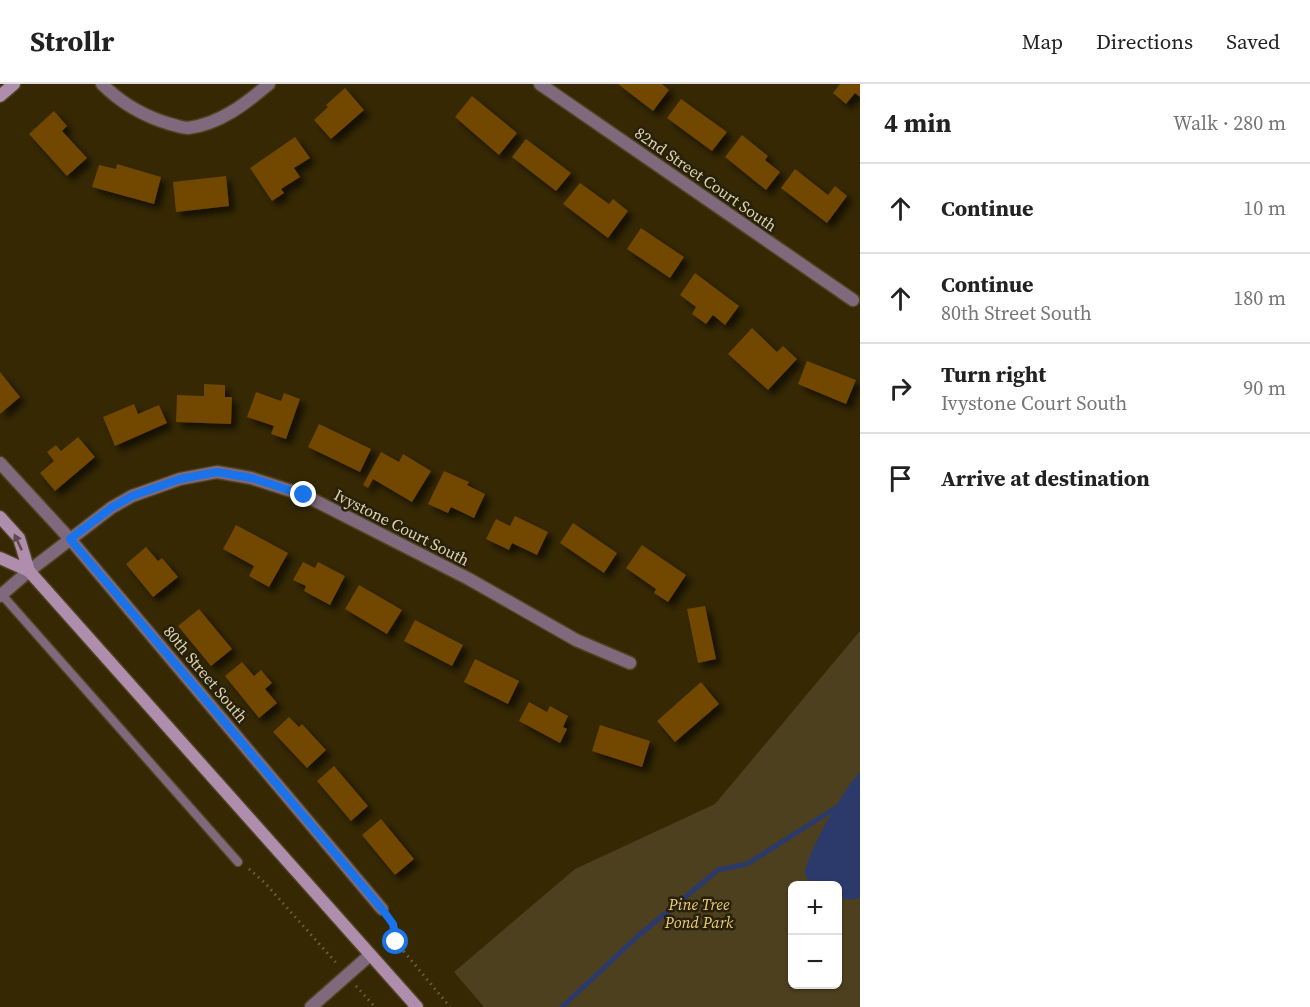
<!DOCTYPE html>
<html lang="en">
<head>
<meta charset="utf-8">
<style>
  body { margin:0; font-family:"Source Serif 4",serif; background:#f6f6f6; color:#222 }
  .controls { position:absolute; right:18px; bottom:18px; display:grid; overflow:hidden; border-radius:9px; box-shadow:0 2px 4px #0004 }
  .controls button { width:54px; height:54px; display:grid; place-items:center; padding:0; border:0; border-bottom:2px solid #e0e0e0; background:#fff; color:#222; font:30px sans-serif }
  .stop { position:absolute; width:18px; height:18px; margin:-14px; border:4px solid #1a73e8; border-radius:50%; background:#fff }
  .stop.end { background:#1a73e8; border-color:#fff; box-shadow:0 2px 6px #0008 }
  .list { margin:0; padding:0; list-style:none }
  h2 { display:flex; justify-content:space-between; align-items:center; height:78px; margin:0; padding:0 24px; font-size:26px }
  h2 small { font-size:20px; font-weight:400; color:#767676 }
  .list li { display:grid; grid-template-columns:39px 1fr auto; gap:18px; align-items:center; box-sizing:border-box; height:90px; padding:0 24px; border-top:2px solid #e0e0e0 }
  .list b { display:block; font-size:22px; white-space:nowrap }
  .list p { margin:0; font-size:20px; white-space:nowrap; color:#767676 }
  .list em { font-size:20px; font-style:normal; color:#767676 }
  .icon { flex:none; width:33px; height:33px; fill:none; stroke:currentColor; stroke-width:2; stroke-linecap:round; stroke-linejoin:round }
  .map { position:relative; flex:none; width:860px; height:923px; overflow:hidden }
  header { display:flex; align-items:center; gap:36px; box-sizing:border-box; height:84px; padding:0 30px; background:#fff; border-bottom:2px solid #e0e0e0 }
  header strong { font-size:28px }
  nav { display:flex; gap:33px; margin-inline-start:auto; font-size:21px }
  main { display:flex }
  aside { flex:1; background:#fff }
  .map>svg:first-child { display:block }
</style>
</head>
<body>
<header>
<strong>Strollr</strong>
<nav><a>Map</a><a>Directions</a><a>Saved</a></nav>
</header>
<main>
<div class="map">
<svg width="860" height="923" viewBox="0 0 860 923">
  <defs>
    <filter id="shadow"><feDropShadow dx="5.5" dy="5.5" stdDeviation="3" flood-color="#0009"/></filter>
  </defs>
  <rect width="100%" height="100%" fill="#352803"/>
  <path fill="#4d401f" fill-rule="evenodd" d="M860 547V923H484L454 888 575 785 715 720ZM792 802H838V900H792Z"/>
  <path fill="#2b3a6b" d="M860 688V814L848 816 838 812V802L811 801 805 790C807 768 844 705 860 688Z"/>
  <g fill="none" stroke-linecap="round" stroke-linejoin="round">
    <path stroke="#2b3a6b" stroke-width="5" d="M562 923 638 852 718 786 747 780 837 723"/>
  </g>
  <g fill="#724706" filter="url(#shadow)">
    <path d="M618 0H662L669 6 653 27Z"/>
    <path d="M840 0H860V13L855 9 846 20 833 9Z"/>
    <path d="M345 4 364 26 331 55 314 36 328 23 326 21Z"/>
    <path d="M472 12 517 49 499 71 455 33Z"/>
    <path d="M681 15 727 48 712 67 667 34Z"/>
    <path d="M54 27 67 42 62 47 87 74 67 92 29 50Z"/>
    <path d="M742 51 768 72 765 76 780 88 766 106 725 73Z"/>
    <path d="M295 53 310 74 294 84 300 93 281 105 284 109 272 117 250 84Z"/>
    <path d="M526 55 571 89 556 107 512 73Z"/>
    <path d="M117 80 161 93 154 120 92 103 99 81 116 85Z"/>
    <path d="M795 85 828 111 835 102 847 112 827 139 781 104Z"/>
    <path d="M226 92 229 122 176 128 173 98Z"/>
    <path d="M580 99 609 120 613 115 628 127 608 154 563 120Z"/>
    <path d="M641 144 684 173 670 194 627 165Z"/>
    <path d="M695 189 739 222 725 241 713 231 706 240 692 230 696 223 680 211Z"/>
    <path d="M752 244 777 268 783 262 797 275 768 306 728 270Z"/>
    <path d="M807 277 856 296 846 320 798 300Z"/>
    <path d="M0 288 20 313 0 330Z"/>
    <path d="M204 300 225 301V313H232L231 340 176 338 177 311 204 312Z"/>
    <path d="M256 308 281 317 284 309 300 315 286 355 271 350 274 342 247 333Z"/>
    <path d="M134 320 138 330 159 321 167 339 115 362 103 333Z"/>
    <path d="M319 340 371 365 360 388 308 363Z"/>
    <path d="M78 353 95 373 55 407 40 389 54 377 47 368 56 361 61 367Z"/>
    <path d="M381 368 399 378 403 370 431 387 412 418 373 395 368 404 363 401Z"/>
    <path d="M444 387 469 398 467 401 485 410 474 434 451 423 448 429 428 420Z"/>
    <path d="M515 432 548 448 537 471 512 459 509 466 486 455 496 435 510 442Z"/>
    <path d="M573 439 617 469 604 489 560 459Z"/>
    <path d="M236 441 288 469 269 503 249 492 254 482 223 465Z"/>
    <path d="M642 461 686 491 668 518 654 509 656 505 626 484Z"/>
    <path d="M146 463 158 477 162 474 178 493 153 513 126 480Z"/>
    <path d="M303 478 315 484 318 478 345 492 330 521 304 507 306 502 293 496Z"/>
    <path d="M359 501 402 526 387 550 345 525Z"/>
    <path d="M705 522 716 575 698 579 687 525Z"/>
    <path d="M199 525 232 565 211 582 178 542Z"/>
    <path d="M415 536 463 561 452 582 404 557Z"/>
    <path d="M475 575 519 597 508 620 464 598Z"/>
    <path d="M242 578 254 592 261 586 272 599 265 605 277 619 259 634 225 592Z"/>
    <path d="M701 598 719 620 675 658 657 637Z"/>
    <path d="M529 618 547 628 550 622 568 632 563 643 567 645 560 659 519 637Z"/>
    <path d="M289 633 299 643 302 640 326 666 307 684 273 648Z"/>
    <path d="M600 641 650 657 642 683 592 667Z"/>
    <path d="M334 682 368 722 351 737 317 697Z"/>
    <path d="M381 735 414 775 395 791 362 751Z"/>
  </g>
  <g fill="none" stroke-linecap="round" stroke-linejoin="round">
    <g stroke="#50431f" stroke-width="11">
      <path id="lane" d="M2 511 238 778"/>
    </g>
    <g stroke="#50431f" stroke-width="15">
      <g id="street">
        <path d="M102 0C122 20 143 32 170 40 175 41 182 44 188 44 220 40 245 20 269 0"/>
        <path d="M540 0 853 216"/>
        <path d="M0 379 70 455 382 825"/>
        <path d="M0 512 29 487 111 424 132 412 180 395 217 388 251 394 304 411 469 495 576 556 630 579"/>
        <path d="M311 923 370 871"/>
      </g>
    </g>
    <g stroke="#50431f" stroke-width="15">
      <g id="secondary">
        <path d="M0 12 14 0"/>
        <path d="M0 433 19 454 29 487"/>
        <path d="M0 474 29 487 417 923"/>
      </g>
    </g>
    <g stroke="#6e613e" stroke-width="3" stroke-dasharray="1.5 4.5" stroke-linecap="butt">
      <path d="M249 785 265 799 338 881"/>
      <path d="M390 835 393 840 396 858 450 923"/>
      <path d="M356 902 375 923"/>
    </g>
    <use href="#lane" stroke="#7f6a7d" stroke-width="8"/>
    <use href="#street" stroke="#7f6a7d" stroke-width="12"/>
    <use href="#secondary" stroke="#af8dac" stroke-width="12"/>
  </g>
  <defs><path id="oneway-solid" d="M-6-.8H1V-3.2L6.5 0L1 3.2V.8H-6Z" transform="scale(1.5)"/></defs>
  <use fill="#5d4c4b" href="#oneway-solid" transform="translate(18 458) rotate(-115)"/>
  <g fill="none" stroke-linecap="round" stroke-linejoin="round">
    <path stroke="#1a73e8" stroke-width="8" d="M304 411 252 394 217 388 180 395 132 412 111 424 70 455 382 825 393 840 396 858"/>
  </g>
  <g text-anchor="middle" stroke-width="5" stroke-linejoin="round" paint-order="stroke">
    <g font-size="16" fill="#dfd2b1" stroke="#27200a">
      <text transform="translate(706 95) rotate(35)" y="6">82nd Street Court South</text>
      <text transform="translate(402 443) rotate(27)" y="6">Ivystone Court South</text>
      <text transform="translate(206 590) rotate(50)" y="6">80th Street South</text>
    </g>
    <g font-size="16" font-style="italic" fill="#edcb71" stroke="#27200a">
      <text x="699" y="826">Pine Tree<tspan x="699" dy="18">Pond Park</tspan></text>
    </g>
  </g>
</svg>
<div class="controls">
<button>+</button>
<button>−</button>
</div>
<div class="stop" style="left:396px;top:858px"></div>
<div class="stop end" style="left:304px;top:411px"></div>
</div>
<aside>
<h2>4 min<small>Walk · 280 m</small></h2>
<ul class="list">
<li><svg class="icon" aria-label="ahead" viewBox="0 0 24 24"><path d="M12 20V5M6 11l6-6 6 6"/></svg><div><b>Continue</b></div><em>10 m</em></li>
<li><svg class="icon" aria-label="ahead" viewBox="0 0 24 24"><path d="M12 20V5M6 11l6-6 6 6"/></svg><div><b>Continue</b><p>80th Street South</p></div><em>180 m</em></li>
<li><svg class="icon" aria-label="right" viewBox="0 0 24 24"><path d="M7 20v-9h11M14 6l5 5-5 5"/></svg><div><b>Turn right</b><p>Ivystone Court South</p></div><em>90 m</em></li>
<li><svg class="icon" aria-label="arrive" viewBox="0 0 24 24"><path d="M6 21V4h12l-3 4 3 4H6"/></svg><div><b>Arrive at destination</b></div></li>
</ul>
</aside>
</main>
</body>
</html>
